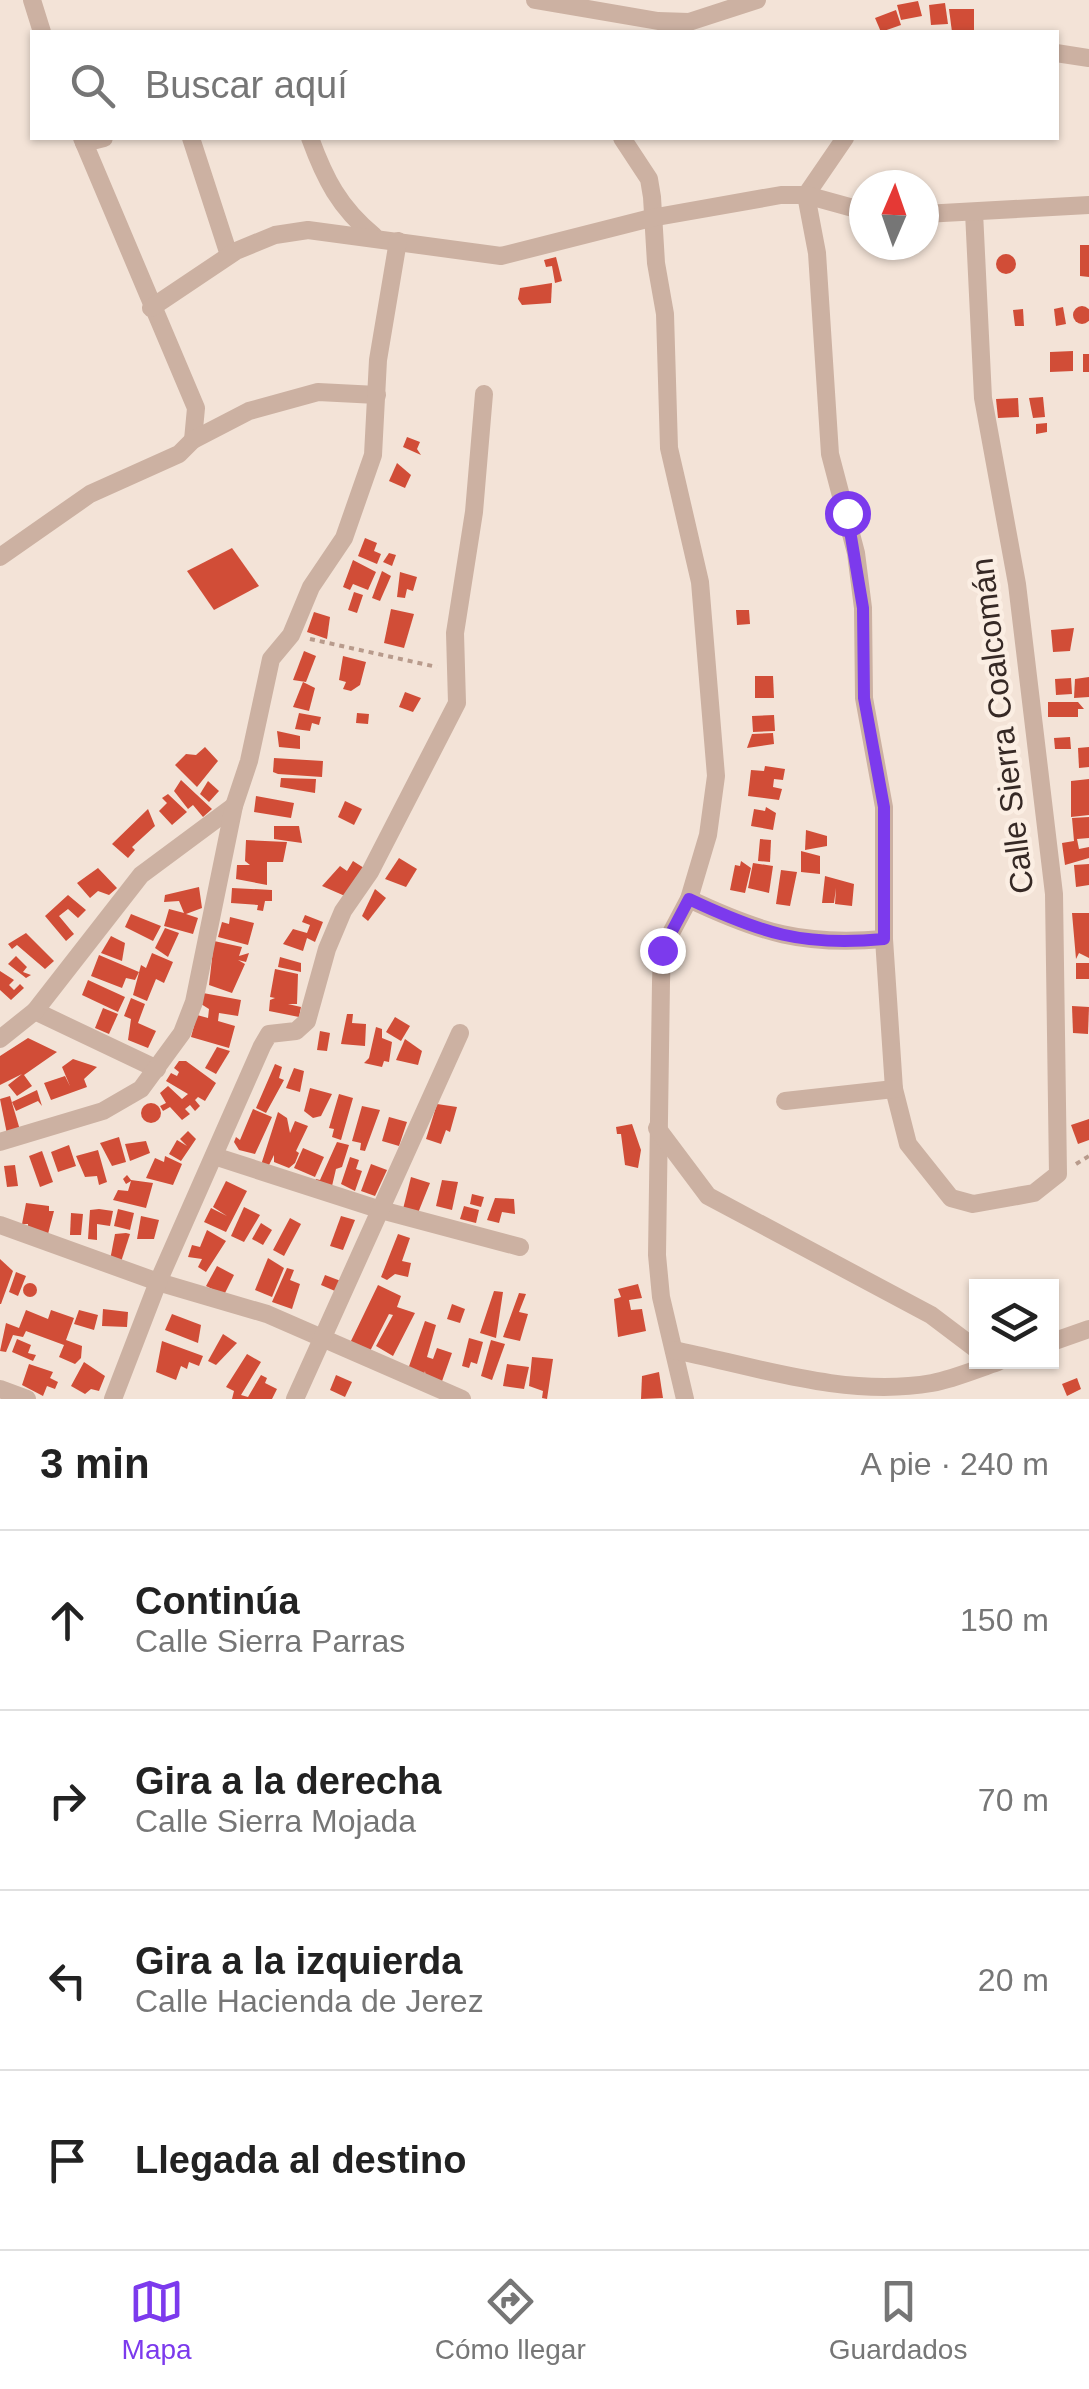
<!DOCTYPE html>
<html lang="es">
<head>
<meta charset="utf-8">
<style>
  body { margin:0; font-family:Arial,sans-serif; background:#f6f6f6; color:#222 }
  .controls { position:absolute; right:30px; bottom:30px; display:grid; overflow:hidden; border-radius:0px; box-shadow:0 2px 8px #0004 }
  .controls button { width:90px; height:90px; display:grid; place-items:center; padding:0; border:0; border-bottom:2px solid #e0e0e0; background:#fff; color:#222; font:50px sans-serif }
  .compass { position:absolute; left:849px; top:170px; width:90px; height:90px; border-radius:50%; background:#fff; box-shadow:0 2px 8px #0004; rotate:2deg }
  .stop { position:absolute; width:30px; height:30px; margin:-22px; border:8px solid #7c3aed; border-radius:50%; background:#fff }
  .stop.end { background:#7c3aed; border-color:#fff; box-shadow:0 2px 10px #0008 }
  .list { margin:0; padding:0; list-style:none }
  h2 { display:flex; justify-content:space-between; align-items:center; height:130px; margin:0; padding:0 40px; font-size:42px }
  h2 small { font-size:32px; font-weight:400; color:#767676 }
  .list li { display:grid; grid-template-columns:65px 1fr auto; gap:30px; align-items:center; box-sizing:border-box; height:180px; padding:0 40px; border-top:2px solid #e0e0e0 }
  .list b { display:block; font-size:38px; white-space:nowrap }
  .list p { margin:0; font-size:32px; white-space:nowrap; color:#767676 }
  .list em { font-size:32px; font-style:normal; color:#767676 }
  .icon { flex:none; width:55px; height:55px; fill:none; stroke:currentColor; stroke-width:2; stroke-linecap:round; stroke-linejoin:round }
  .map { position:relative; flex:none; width:1089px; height:1399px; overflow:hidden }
  .search { position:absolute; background:#fff; box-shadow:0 2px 8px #0004; left:30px; right:30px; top:30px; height:110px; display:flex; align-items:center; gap:25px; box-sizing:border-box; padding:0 35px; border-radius:0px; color:#767676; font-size:38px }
  .sheet { height:850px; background:#fff }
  nav { display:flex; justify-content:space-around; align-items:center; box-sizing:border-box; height:140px; border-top:2px solid #e0e0e0; background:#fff; font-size:28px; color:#767676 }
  nav a { display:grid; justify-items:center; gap:5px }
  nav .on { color:#7c3aed }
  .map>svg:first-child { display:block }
</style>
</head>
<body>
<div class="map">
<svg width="1089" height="1399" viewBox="0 0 1089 1399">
  <rect width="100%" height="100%" fill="#f3e3d7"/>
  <g fill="#d14d37">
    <path d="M918 1 922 16 901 20 897 5Z"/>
    <path d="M945 3 948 24 931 25 929 5Z"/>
    <path d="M949 9H974V30L952 32Z"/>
    <path d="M896 10 901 25 881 32 875 18Z"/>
    <path d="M1080 245H1089V277L1080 276Z"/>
    <circle cx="1006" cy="264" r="10"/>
    <path d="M556 257 562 281 555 283 552 266 546 267 544 260Z"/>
    <path d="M552 283 551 303 522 305 518 299 520 288Z"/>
    <circle cx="1082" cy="315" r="9"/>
    <path d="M1063 307 1066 324 1056 326 1054 309Z"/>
    <path d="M1023 309 1024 326H1015L1013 310Z"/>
    <path d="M1073 351V371L1050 372V352Z"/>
    <rect x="1083" y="354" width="6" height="18"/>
    <path d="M1043 397 1045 417 1033 418 1029 398Z"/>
    <path d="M1018 398 1019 417 998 418 996 399Z"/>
    <path d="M1047 423V432L1036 434V424Z"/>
    <path d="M407 437 420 442 417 449 421 455 403 447Z"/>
    <path d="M397 463 411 475 405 488 389 481Z"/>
    <path d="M365 538 377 543 374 551 381 554 377 564 358 556Z"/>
    <path d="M232 548 259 586 214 610 187 571Z"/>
    <path d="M389 553 396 555 392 566 383 562Z"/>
    <path d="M353 560 376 572 368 590 353 584 350 590 343 587Z"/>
    <path d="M382 571 391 576 380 601 372 598Z"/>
    <path d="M400 572 417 577 413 591 407 589 405 598 397 597Z"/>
    <path d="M354 592 363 595 357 613 348 610Z"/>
    <path d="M391 609 414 614 404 648 384 643Z"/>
    <path d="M736 610H749L750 624 737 625Z"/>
    <path d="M314 612 330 617 327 639 307 632Z"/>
    <path d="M1074 628 1070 651 1053 652 1051 630Z"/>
    <path d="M304 651 316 656 306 682 293 680Z"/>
    <path d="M343 656 366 662 360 685 351 691 343 689 346 682 339 680Z"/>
    <path d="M755 676H773L774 698H755Z"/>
    <path d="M1089 677V697L1074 698 1075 679Z"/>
    <path d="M1071 678 1072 694 1056 695 1055 679Z"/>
    <path d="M303 682 315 688 309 711 293 707Z"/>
    <path d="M405 692 421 698 413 712 399 707Z"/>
    <path d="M1048 702H1078L1084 709H1078V717H1048Z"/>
    <path d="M299 713 321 717 319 725 312 723 310 731 295 729Z"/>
    <path d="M357 713 369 714 368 724 356 723Z"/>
    <path d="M774 715 775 731 753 732 752 716Z"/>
    <path d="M277 731 300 736V749L279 747Z"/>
    <path d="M773 733 774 744 747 748 752 734Z"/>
    <path d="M1070 737 1071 749H1055L1054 738Z"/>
    <path d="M205 747 218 761 197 787 175 765 186 754 196 755Z"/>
    <path d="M1089 747V767L1079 768 1078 748Z"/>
    <path d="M274 758 323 761 322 777 278 774 273 772Z"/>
    <path d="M765 766 785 769 783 780 774 779 773 787 782 789 779 800 748 796 751 770 764 771Z"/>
    <path d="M281 778 316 779 315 793 280 787Z"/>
    <path d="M1089 779V815L1071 817V781Z"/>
    <path d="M181 780 212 809 203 817 193 805 188 809 174 791Z"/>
    <path d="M208 781 219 791 209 802 200 794Z"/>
    <path d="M168 794 187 812 172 825 159 811 167 803 162 798Z"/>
    <path d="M256 796 294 803 291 818 254 812Z"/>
    <path d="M345 801 362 809 354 825 338 817Z"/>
    <path d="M766 807 776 813 773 830 751 826 754 809 765 811Z"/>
    <path d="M148 809 155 826 132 847 135 850 128 858 112 844Z"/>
    <path d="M1089 817V838L1077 839 1079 849 1089 847V858L1065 865 1062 843 1074 841 1072 818Z"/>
    <path d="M274 826H299L302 843 274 839Z"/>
    <path d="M806 830 827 836V846L805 850Z"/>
    <path d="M760 839 771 840 770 862 758 861Z"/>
    <path d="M246 840 287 842 283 862H267V885L236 879 237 865H250L245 861Z"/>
    <path d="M801 851 820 856V874L801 872Z"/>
    <path d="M399 858 417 869 406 887 385 879Z"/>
    <path d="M353 861 364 868 345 896 322 886 340 866 347 871Z"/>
    <path d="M741 861 751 868 745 893 730 890 735 865 740 866Z"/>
    <path d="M753 863 773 866 769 893 748 888Z"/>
    <path d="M1089 864V885L1076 887 1074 865Z"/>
    <path d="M98 868 117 888 109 895 98 891 90 898 77 883Z"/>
    <path d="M781 870 797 872 790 906 776 904Z"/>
    <path d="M825 876 854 884 852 906 835 904 836 888 834 903H822Z"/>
    <path d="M199 887 202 908 186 914 198 918 193 934 164 926 169 909 184 913 179 901 164 902 165 895Z"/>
    <path d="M232 888 272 890V901H265L263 911 257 910 258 905 231 903Z"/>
    <path d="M375 889 386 898 368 921 362 916Z"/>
    <path d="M68 895 86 910 78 918 68 909 59 916 74 934 66 941 45 916Z"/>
    <path d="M1072 913H1089V958L1079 953 1076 959Z"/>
    <path d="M131 914 161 926 153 941 125 927Z"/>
    <path d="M305 915 323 922 315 942 307 938 303 951 283 944 293 929 307 933 310 925 302 922Z"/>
    <path d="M230 917 254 923 248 945 218 937 222 922 229 924Z"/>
    <path d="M165 928 179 933 168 957 155 948Z"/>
    <path d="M26 933 54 961 45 969 17 945 12 949 8 944Z"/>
    <path d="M111 936 125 943 122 961 101 953Z"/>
    <path d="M214 941 242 947 239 956 249 953 246 962 238 960 245 964 232 993 209 985Z"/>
    <path d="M152 953 173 962 164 983 156 979 147 1001 133 995 141 965 146 968Z"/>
    <path d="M99 955 139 972 135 980 126 978 122 988 91 976Z"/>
    <path d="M16 956 27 967 23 972 31 975 26 978 8 964Z"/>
    <path d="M280 957 301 963V972L278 967Z"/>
    <rect x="1076" y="963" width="13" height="16"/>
    <path d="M275 969 298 974 297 1004H288L301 1007 299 1017 269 1011 270 1000 275 998 270 997Z"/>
    <path d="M0 971 14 980 9 985 14 990 20 984 24 988 11 1000 0 990Z"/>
    <path d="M88 980 125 997 118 1012 82 995Z"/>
    <path d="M203 993 241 1000 238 1016 219 1013 218 1021 235 1026 229 1048 191 1037 197 1015 208 1018 209 1009 201 1004Z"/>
    <path d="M131 998 145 1004 138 1023 156 1031 148 1048 128 1040 131 1019 124 1016Z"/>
    <path d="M1072 1006 1089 1007 1088 1034 1073 1033Z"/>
    <path d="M103 1008 118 1014 109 1034 95 1028Z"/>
    <path d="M347 1014H353L352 1023 366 1024 365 1046 341 1044Z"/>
    <path d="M395 1017 410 1026 401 1041 386 1032Z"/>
    <path d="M376 1027 382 1029V1038L392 1042 389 1062 384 1061 382 1067 364 1063 369 1058Z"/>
    <path d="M320 1031 330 1033 327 1051 317 1050Z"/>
    <path d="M28 1038 57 1052 24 1075 32 1086 17 1096 8 1085 22 1074 0 1085V1056Z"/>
    <path d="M405 1039 422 1051 418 1065 396 1060Z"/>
    <path d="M217 1047 230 1051 216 1074 205 1068Z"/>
    <path d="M73 1059 97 1067 84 1079 87 1087 51 1100 44 1083 65 1076 70 1086 62 1067Z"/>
    <path d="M179 1061H186L216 1083 205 1101 198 1097 195 1100 200 1106 195 1111 190 1105 185 1109 190 1114 182 1120 170 1107 163 1111 160 1106 166 1103 160 1093 168 1086 182 1099 188 1094 166 1081 171 1073 177 1076 179 1072 174 1068Z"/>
    <path d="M275 1064 282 1067 279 1078 284 1080 266 1113 256 1108Z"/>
    <path d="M294 1068 304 1071 300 1092 286 1088Z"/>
    <path d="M310 1088 332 1094 321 1116 313 1118 304 1111Z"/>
    <path d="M37 1090 42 1106 38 1101 16 1111 12 1102Z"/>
    <path d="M339 1094 353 1098 341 1140 332 1137 334 1129 329 1128Z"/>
    <path d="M10 1096 20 1130 7 1134 0 1099Z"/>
    <circle cx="151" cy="1113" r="10"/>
    <path d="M437 1104 457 1107 450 1132 446 1130 441 1144 426 1139Z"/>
    <path d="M362 1106 380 1110 365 1151 360 1150 361 1143 352 1141Z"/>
    <path d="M253 1109 272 1117 255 1154 239 1150 234 1142 236 1137 240 1140Z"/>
    <path d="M278 1112 287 1118 290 1133 295 1121 308 1126 296 1151 299 1153 295 1163 289 1168 274 1162V1155L268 1167 260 1168Z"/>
    <path d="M389 1117 407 1122 399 1146 382 1141Z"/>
    <path d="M1089 1119V1140L1078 1144 1071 1125Z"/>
    <path d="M632 1124 641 1150 638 1168 625 1165 621 1134H617L616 1127Z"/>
    <path d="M188 1131 196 1139 181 1161 169 1154 177 1140 187 1146 180 1139Z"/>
    <path d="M119 1137 126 1162 112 1166 100 1143Z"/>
    <path d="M146 1141 150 1153 130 1161 125 1144Z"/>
    <path d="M337 1142 349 1145 342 1167 336 1169 332 1186 313 1187 316 1179 320 1180Z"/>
    <path d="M69 1145 76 1166 58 1172 51 1152Z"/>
    <path d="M303 1148 324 1157 315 1177 294 1168Z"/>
    <path d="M98 1150 107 1182 99 1185 97 1176 85 1177 76 1156Z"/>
    <path d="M42 1151 53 1182 40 1187 29 1156Z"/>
    <path d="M165 1156 182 1164 173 1185 146 1178 155 1158 164 1162Z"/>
    <path d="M350 1157 359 1160 356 1169 362 1171 355 1191 341 1184Z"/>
    <path d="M371 1164 387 1170 375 1196 361 1191Z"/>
    <path d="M15 1165 18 1186 7 1187 4 1166Z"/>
    <path d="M127 1175 131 1180 153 1183 146 1208 113 1200 118 1190 128 1191 131 1181 126 1184 123 1179Z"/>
    <path d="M411 1177 430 1183 418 1213 403 1209Z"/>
    <path d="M442 1180 458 1182 452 1210 436 1206Z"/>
    <path d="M226 1181 247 1191 226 1232 204 1222 211 1208 227 1216 213 1207Z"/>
    <path d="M472 1194 484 1197 481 1207 470 1204Z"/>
    <path d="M495 1198 514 1199 515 1214 502 1212 499 1223 487 1220Z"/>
    <path d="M26 1203 49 1206V1211H54L48 1234 28 1232V1224H22Z"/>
    <path d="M464 1206 479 1210 476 1223 460 1219Z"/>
    <path d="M244 1207 260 1215 244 1242 231 1236Z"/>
    <path d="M99 1209 113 1211 110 1226 97 1224V1240L88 1239 90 1210Z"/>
    <path d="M118 1209 134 1213 130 1230 114 1226Z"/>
    <path d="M71 1213 83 1214 81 1235H70Z"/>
    <path d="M141 1216 159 1220 154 1239H137Z"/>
    <path d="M341 1216 355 1220 343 1250 330 1246Z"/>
    <path d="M290 1218 301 1224 284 1256 273 1250Z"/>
    <path d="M261 1223 272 1230 263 1245 252 1239Z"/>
    <path d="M207 1230 226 1241 206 1272 198 1267 202 1259 188 1257 192 1245 200 1247Z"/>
    <path d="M126 1233 130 1234 120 1265 110 1260 115 1234Z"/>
    <path d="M398 1234 410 1238 402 1261 411 1263 408 1277 395 1274 387 1280 381 1277Z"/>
    <path d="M268 1258 284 1268 272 1297 255 1290Z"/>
    <path d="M0 1259 13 1271 1 1304H0Z"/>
    <path d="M217 1266 234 1275 224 1295 206 1286Z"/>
    <path d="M287 1268 294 1270 290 1280 300 1284 292 1309 272 1302Z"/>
    <path d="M16 1272 26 1276 18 1296 9 1292Z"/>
    <path d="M325 1275 346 1283 342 1294 321 1285Z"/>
    <circle cx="30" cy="1290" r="7"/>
    <path d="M638 1284 642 1298 629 1300 631 1310 642 1309 646 1331 618 1337 614 1299 621 1297 618 1289Z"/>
    <path d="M378 1285 401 1296 397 1307 415 1313 393 1356 376 1346 393 1315 389 1314 367 1357 350 1343Z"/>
    <path d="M494 1291 503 1292 496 1338 480 1333Z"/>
    <path d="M519 1293 526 1294 519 1312 528 1314 520 1341 503 1337Z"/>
    <path d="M452 1304 465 1309 460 1323 447 1319Z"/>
    <path d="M103 1309 128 1312 127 1327 102 1326Z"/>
    <path d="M26 1310 48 1319 51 1310 74 1318 66 1340 82 1346 81 1358 75 1364 59 1357 64 1345 26 1331 23 1337 13 1335 6 1352 0 1351 6 1323 19 1328Z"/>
    <path d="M79 1310 98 1315 94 1330 74 1324Z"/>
    <path d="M172 1314 201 1325 198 1343 165 1330Z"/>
    <path d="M425 1321 436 1325 427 1357 433 1359 437 1348 452 1353 441 1384 426 1379 425 1371 423 1378 407 1372Z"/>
    <path d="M223 1334 237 1343 216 1365 208 1361Z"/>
    <path d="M469 1338 483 1342 477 1364 471 1362 469 1368 462 1366Z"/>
    <path d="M17 1339 31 1345 28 1353 36 1355 33 1361 12 1352Z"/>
    <path d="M491 1340 505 1344 492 1380 481 1376Z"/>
    <path d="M162 1341 203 1356 199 1366 189 1362 187 1369 181 1366 176 1380 156 1372Z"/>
    <path d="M247 1354 261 1362 241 1395 248 1397 261 1375 267 1378 265 1383 277 1389 272 1399H232L234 1391 226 1387Z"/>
    <path d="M532 1357 553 1359 547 1399 542 1398 543 1391 529 1386Z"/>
    <path d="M84 1362 105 1376 99 1391 91 1389 85 1394 71 1386Z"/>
    <path d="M29 1364 53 1372 50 1378 58 1382 55 1389 47 1386 43 1396 22 1385Z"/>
    <path d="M507 1364 529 1367 524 1389 503 1386Z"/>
    <path d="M659 1372 663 1398 641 1399 642 1376Z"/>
    <path d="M336 1375 352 1382 345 1397 330 1390Z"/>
    <path d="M1077 1378 1081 1389 1067 1396 1062 1384Z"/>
  </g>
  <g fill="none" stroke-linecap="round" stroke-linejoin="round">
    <g stroke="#b89b8c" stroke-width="4" stroke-dasharray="5 5" stroke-linecap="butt">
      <path d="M310 639 437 667"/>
      <path d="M1076 1164 1089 1156"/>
    </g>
    <g stroke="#ccb1a2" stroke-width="18">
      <path d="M32 0 42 32"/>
      <path d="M535 0 658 21 689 22 757 0"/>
      <path d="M1056 53 1089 58"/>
      <path d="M82 138 196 408 193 440"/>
      <path d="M191 138 229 255"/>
      <path d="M310 138C325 179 339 207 374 236"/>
      <path d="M622 138 649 179 652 197 656 263 665 314 669 448 700 582 716 776 708 835 689 899 662 950 661 982 657 1255 661 1297 685 1399"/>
      <path d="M845 138 806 195 817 253 830 454 856 553 863 608 864 698 884 807V939L894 1089 908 1144 951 1198 973 1204 1034 1193 1058 1174 1054 894 1017 584 983 398 974 212"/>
      <path d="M84 143 104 138"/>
      <path d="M924 214 1089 205"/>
      <path d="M151 308 236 251 275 235 308 230 501 256 651 218 781 195H806L864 211"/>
      <path d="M0 557 90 494 179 454 193 440 249 411 318 392 377 395"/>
      <path d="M689 899C761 933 803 946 884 939"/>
      <path d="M35 1011 157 1069"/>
      <path d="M0 1039 35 1011 141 875 234 806"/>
      <path d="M785 1101 894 1089"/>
      <path d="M657 1128 708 1196 931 1315 976 1349"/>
      <path d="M0 1142 103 1111 141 1089 182 1033 194 1002 234 806 249 761 271 659 291 635 311 587 344 538 373 455 378 360 398 241"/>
      <path d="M214 1156 381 1210 520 1247"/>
      <path d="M0 1225 158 1282 267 1314 462 1399"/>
      <path d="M1052 1342 1089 1329"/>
      <path d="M674 1350C757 1367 847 1398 932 1383 954 1379 977 1369 998 1362"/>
      <path d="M0 1389 27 1399"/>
      <path d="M113 1399 158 1282 262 1046 269 1034 296 1031 307 1021 327 949 343 911 370 872 457 703 455 633 474 512 484 394"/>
      <path d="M295 1399 460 1033"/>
    </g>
  </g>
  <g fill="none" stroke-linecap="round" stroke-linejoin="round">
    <path stroke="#7c3aed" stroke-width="12" d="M662 950 689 899C761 933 803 947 884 939V807L864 698 863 608 847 513"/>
  </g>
  <g text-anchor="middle" stroke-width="9" stroke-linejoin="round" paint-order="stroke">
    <g font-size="32" fill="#362925" stroke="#fbeee3">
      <text transform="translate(1002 726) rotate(-97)" y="11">Calle Sierra Coalcomán</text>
    </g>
  </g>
</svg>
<div class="controls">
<button><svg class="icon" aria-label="layers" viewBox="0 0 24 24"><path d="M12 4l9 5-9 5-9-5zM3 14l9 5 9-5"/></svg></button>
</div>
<svg class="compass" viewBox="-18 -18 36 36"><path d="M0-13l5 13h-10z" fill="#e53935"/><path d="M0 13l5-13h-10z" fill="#767676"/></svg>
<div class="stop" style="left:847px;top:513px"></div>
<div class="stop end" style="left:662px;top:950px"></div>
<div class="search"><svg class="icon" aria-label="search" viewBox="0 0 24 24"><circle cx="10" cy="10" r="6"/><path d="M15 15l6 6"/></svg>Buscar aquí</div>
</div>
<section class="sheet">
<h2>3 min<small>A pie · 240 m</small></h2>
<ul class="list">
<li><svg class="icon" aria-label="ahead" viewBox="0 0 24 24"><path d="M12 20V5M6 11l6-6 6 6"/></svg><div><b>Continúa</b><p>Calle Sierra Parras</p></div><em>150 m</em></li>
<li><svg class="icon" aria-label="right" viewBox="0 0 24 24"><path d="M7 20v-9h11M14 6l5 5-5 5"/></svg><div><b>Gira a la derecha</b><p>Calle Sierra Mojada</p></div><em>70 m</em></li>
<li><svg class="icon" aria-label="left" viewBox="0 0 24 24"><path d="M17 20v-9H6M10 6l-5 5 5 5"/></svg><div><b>Gira a la izquierda</b><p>Calle Hacienda de Jerez</p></div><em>20 m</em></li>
<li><svg class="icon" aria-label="arrive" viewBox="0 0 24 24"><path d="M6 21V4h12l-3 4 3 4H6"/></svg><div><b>Llegada al destino</b></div></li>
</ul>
</section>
<nav>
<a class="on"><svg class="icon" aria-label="map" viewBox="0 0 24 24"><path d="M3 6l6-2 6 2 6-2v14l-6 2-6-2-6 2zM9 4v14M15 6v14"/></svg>Mapa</a>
<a><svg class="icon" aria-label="directions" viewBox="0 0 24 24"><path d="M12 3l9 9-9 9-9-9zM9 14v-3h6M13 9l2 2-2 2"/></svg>Cómo llegar</a>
<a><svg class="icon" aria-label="saved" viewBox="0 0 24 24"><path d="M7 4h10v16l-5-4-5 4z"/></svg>Guardados</a>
</nav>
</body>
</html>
